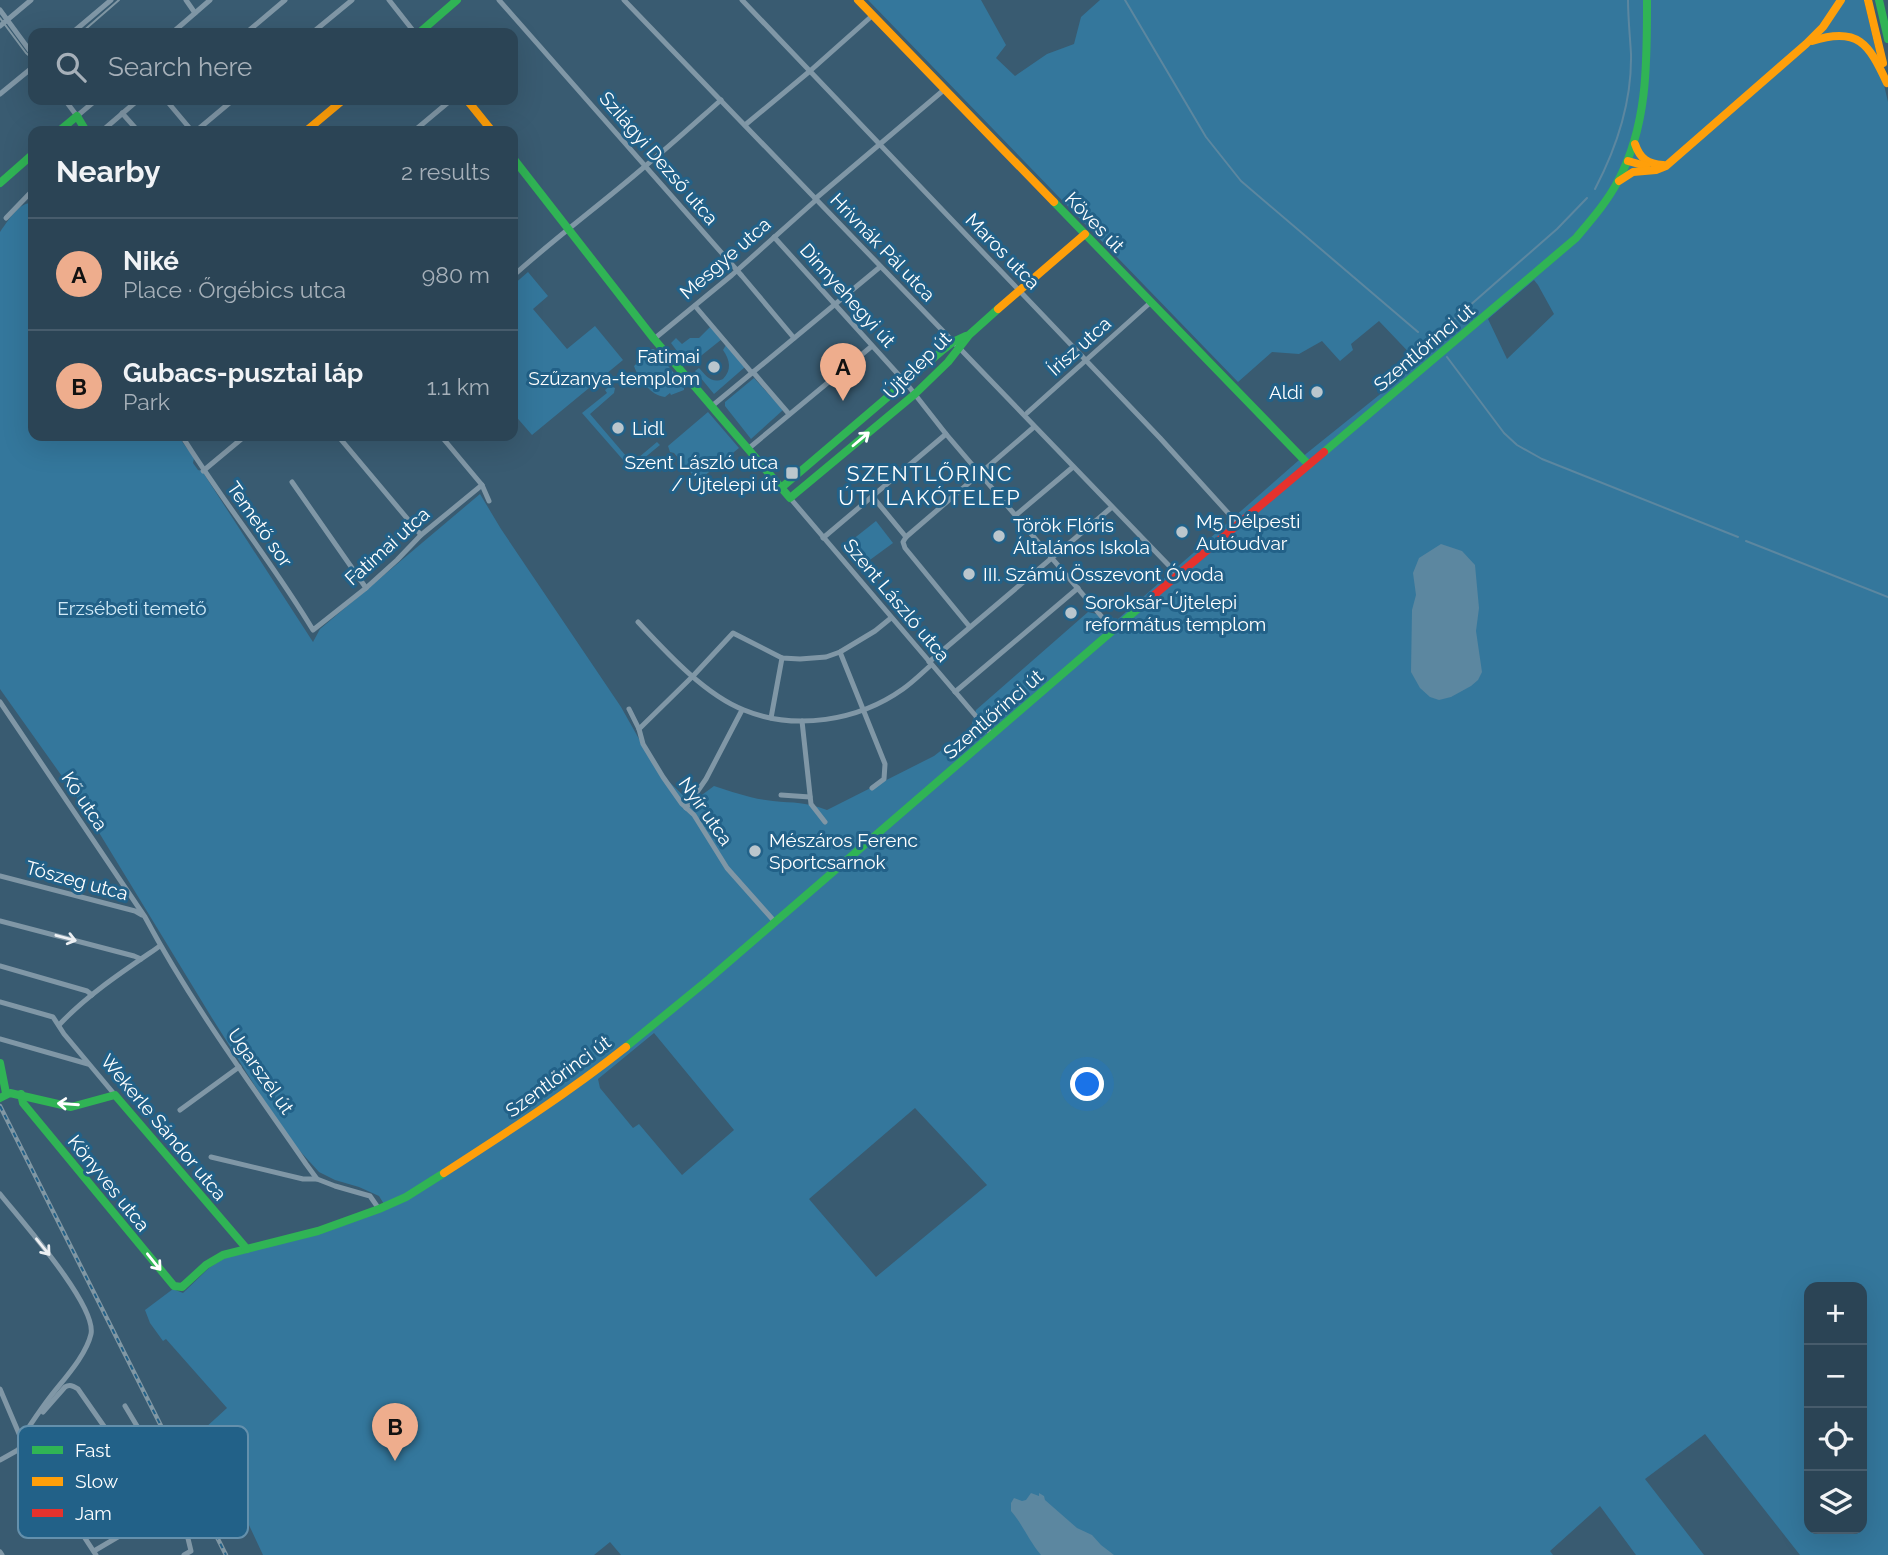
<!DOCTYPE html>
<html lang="en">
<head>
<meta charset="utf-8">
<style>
  body { margin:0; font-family:Raleway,sans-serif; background:#334b5b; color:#f1f3f6 }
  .controls { position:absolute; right:21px; bottom:21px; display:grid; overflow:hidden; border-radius:14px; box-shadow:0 7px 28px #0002 }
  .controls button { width:63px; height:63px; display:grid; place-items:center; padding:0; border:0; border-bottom:2px solid #475c6c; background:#2b4455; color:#f1f3f6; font:35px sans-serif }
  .you { position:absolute; left:1088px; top:1085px; width:24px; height:24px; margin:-18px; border:5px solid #fff; border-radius:50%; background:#1a73e8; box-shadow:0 0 0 10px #1a73e833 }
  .badge { display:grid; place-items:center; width:46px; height:46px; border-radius:50%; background:#eead8d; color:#111; font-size:23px; font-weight:700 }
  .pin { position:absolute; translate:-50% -58px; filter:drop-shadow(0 2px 4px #0008) }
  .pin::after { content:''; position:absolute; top:37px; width:24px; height:21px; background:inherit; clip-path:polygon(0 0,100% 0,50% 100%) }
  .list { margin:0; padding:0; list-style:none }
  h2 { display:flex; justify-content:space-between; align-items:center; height:91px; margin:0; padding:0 28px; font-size:30px }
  h2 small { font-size:23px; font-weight:400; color:#a6b0b9 }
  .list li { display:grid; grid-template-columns:46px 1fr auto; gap:21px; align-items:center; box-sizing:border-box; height:112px; padding:0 28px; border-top:2px solid #475c6c }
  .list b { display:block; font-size:26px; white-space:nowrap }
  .list p { margin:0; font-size:23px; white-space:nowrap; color:#a6b0b9 }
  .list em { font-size:23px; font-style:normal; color:#a6b0b9 }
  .icon { flex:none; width:38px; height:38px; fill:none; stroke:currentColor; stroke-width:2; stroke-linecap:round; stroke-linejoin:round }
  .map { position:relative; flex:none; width:1888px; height:1555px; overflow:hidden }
  .search { position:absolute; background:#2b4455; box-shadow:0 7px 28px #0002; left:28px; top:28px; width:490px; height:77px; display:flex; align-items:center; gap:18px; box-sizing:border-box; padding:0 24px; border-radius:14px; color:#a6b0b9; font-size:26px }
  .panel { position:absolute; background:#2b4455; box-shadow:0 7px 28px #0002; left:28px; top:126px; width:490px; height:315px; border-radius:14px }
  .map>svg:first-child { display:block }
</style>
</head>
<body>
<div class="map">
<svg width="1888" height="1555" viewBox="0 0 1888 1555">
  <rect width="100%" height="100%" fill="#395b71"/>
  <g fill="#34779c" fill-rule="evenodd">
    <path d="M868 0H981L1006 45 996 58 1015 76 1047 54 1074 44 1081 17 1100 0H1864L1888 102V1555H1800L1705 1434 1645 1479 1704 1555H1636L1600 1506 1550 1551 1553 1555H621L610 1542 594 1555H263L204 1429 227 1408 166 1339 163 1341 150 1323 145 1310 173 1289 183 1293 209 1268 224 1258 387 1209 379 1196 359 1187 335 1180 319 1172 288 1138 212 1018 81 803 0 689V232C8 221 18 203 31 203L33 206V436H178L194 458 193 463 198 470 202 471 313 642 320 629 480 494 501 529 621 707 656 769 691 803 714 786C733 792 752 799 773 801 793 803 807 802 827 810L934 756 971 727 976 710 1088 612 1118 619 1307 453 1419 363 1379 321 1351 344 1353 350 1340 361 1322 341 1299 354 1272 352 1238 382ZM1534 280 1538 285 1554 314 1507 359 1488 319ZM654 1033 734 1130 682 1175 639 1124 633 1128 600 1088 598 1079ZM915 1108 987 1185 876 1277 809 1199ZM1809 1287H1862V1529H1809Z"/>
    <path d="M528 272 548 296 533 309 567 349 595 326 623 360 532 435 513 413V285Z"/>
    <path d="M711 326 722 339 697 359 692 358 686 363 671 343 676 338 682 344 690 338H699Z"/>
    <path d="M726 345 745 367 714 394 695 371 699 368C706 376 712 384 723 379 732 370 730 360 723 350Z"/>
    <path d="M652 349H654L684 385V390L671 395 670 393 665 397C651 396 638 378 634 366Z"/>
    <path d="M754 378 783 410 751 439 725 406V402Z"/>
    <path d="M610 386 615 388 614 393 590 414 632 463 657 442 660 445 631 469 582 413 607 393 605 390Z"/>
    <path d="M708 412 739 448 698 481 674 453 670 452 668 446Z"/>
    <path d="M876 521 893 543 863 565 847 544Z"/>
  </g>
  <g fill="#5c87a0">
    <path d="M1441 544 1462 551 1475 565 1479 608 1476 631 1482 672 1478 680 1471 686 1451 697 1439 700 1430 697 1420 688 1411 672 1412 610 1416 595 1413 573 1419 558Z"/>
    <path d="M1031 1493 1039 1496V1493L1044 1496 1045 1500 1077 1528 1092 1535 1101 1545 1114 1555H1041C1029 1541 1023 1525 1011 1511V1503L1014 1498 1022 1501 1026 1500Z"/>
  </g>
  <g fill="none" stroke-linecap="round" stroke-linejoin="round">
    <g stroke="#5c87a0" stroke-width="2">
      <path d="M1125 0 1206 137 1241 181 1418 332"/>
      <path d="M1595 189C1617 147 1632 103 1631 54 1630 36 1628 18 1628 0"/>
      <path d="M1437 347 1434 343 1435 336 1557 229 1587 198"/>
      <path d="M1447 357 1504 433 1517 445 1542 459 1738 537"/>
      <path d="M1746 541 1888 597"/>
    </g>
    <g stroke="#8097a6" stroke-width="5">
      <path d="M186 0 195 13"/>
      <path d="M389 0 415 33"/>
      <path d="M499 0 742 276 794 338"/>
      <path d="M624 0 1179 576"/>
      <path d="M742 0 1160 438 1239 525"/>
      <path d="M0 10 33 55"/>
      <path d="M0 26 31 0"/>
      <path d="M72 33 111 0"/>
      <path d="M172 33 210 0"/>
      <path d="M246 33 285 0"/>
      <path d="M312 33 352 0"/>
      <path d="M0 94 33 67"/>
      <path d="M65 100 77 116 96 100"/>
      <path d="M166 100 192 131"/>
      <path d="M122 113 138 131"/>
      <path d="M745 125 810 71 873 15"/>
      <path d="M102 131 138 100"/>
      <path d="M196 131 233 100"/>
      <path d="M414 131 451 100"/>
      <path d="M815 199 945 89"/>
      <path d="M6 218 33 190"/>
      <path d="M774 237 906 383 946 434 1114 631"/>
      <path d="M513 276C555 238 600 205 643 168 670 146 695 123 721 100"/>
      <path d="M695 306 752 373"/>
      <path d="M654 339 732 275 816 200"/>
      <path d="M753 372 789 414"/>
      <path d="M712 406 880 267"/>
      <path d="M1027 413 1151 302"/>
      <path d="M182 436C223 502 273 563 313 630L366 588 397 560 421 535 482 485"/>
      <path d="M338 436 421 535"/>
      <path d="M441 436 482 485 489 501"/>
      <path d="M748 449 872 346"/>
      <path d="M203 471 245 436"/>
      <path d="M292 482 366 588"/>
      <path d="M873 497 906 537"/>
      <path d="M790 498 992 735"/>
      <path d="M1016 515 1073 467"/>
      <path d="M906 537 1034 427"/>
      <path d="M906 537 903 542 905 548 969 626"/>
      <path d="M823 538 946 434"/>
      <path d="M638 622C666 652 705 695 744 710 795 731 858 721 903 689 913 682 922 673 931 665"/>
      <path d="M840 652 885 764 884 779 872 788"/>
      <path d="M929 662 1112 507"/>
      <path d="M955 692 1078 588"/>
      <path d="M0 702 145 917C191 1003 250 1083 306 1164L317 1179 335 1186 370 1196 379 1209"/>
      <path d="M629 709 639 729 643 744 663 777 682 804 694 815 727 868 775 922"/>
      <path d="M771 718 782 658"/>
      <path d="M802 721 811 804 825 822"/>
      <path d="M639 729 693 676 733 633 782 658 800 659 826 657 840 652 875 631 891 618"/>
      <path d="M781 795 810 797"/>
      <path d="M686 808 706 779 742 710"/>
      <path d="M0 876 135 911 142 915"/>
      <path d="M0 921 134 956 141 959"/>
      <path d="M0 966 87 991 92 995"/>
      <path d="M0 1002 53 1017 64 1034 115 1095"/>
      <path d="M59 1025C88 994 125 970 160 946"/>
      <path d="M0 1039 88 1064"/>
      <path d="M180 1110 239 1067"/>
      <path d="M211 1157 303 1179H317"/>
      <path d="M0 1194C19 1218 97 1305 91 1334 86 1356 63 1380 50 1397 40 1410 31 1424 22 1437"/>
      <path d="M0 1389 23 1443 96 1555"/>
      <path d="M125 1406 152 1451 179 1501 191 1551 184 1555"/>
      <path d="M43 1412 65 1387C70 1384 73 1386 78 1389L131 1465"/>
      <path d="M0 1460 18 1450 23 1443"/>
      <path d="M65 1508 152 1451"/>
      <path d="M94 1551 179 1501"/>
      <path d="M0 1552 2 1555"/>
    </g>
    <g stroke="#30b455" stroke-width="8">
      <path d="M1879 0 1888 39"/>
      <path d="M419 33 457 0"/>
      <path d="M59 131 77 116 86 131"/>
      <path d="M513 158 654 339 790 498 915 394 948 362 969 335 998 309"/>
      <path d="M0 183 33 154"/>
      <path d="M1054 202 1309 465"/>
      <path d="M1324 452 1576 238C1591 220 1607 202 1618 181 1648 125 1647 62 1647 0"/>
      <path d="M781 488 944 349 953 342 966 336"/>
      <path d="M626 1047 709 979 1147 601"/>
      <path d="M0 1063 6 1093"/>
      <path d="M21 1094 23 1103 174 1286 182 1287 206 1265 223 1255 318 1231 379 1209 406 1197 444 1173"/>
      <path d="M0 1098 10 1093 71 1107 115 1095 247 1249"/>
    </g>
    <g stroke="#ff9f0a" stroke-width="8">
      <path d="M858 0 1054 202"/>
      <path d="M1868 0 1883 63"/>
      <path d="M1812 41C1858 26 1869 44 1887 83"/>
      <path d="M467 100 492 131"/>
      <path d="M306 131 343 100"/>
      <path d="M1635 144C1640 159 1648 164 1663 165"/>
      <path d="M1628 161 1646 166"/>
      <path d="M1619 181 1633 172 1656 170 1666 166 1806 44 1823 27 1841 0"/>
      <path d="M998 309 1085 234"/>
      <path d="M444 1173C506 1133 568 1093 626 1047"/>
    </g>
    <path stroke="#e5322d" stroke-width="8" d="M1147 601 1324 452"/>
    <g stroke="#8097a4" stroke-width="2">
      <path d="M0 18 26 53 33 59"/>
      <path d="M81 33 119 0"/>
    </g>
    <g stroke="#8097a4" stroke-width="4.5">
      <path id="rail" d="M0 1106 226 1555"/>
    </g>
    <use href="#rail" stroke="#226188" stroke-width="2" stroke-dasharray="5" stroke-linecap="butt"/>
  </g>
  <defs><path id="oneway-shaft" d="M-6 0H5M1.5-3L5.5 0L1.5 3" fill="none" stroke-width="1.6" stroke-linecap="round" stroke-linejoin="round" transform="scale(1.75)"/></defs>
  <g stroke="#fff">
    <use href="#oneway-shaft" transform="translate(861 439) rotate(-40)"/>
    <use href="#oneway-shaft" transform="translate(68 1104) rotate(-176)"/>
    <use href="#oneway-shaft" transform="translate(154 1262) rotate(51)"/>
  </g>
  <g stroke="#eceff2">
    <use href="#oneway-shaft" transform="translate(66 938) rotate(15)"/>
    <use href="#oneway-shaft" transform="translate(43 1247) rotate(51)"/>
  </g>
  <g fill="#bac6cd" stroke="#226188" stroke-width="2.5">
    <circle cx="714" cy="367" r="7"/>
    <circle cx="1317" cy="392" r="7"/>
    <circle cx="618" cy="428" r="7"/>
    <rect x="785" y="466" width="14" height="14" rx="3.5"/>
    <circle cx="1182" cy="532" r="7"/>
    <circle cx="999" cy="536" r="7"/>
    <circle cx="969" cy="574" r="7"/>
    <circle cx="1071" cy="613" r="7"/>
    <circle cx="755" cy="851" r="7"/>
  </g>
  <g text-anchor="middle" stroke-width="6" stroke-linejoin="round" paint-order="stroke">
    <g font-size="19" fill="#fff" stroke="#226188">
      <text transform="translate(659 158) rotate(49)" y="7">Szilágyi Dezső utca</text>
      <text transform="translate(1095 222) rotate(46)" y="7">Köves út</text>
      <text transform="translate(883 247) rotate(46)" y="7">Hrivnák Pál utca</text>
      <text transform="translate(1003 251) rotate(46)" y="7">Maros utca</text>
      <text transform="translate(725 258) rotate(-41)" y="7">Mesgye utca</text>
      <text transform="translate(848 295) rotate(48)" y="7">Dinnyehegyi út</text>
      <text transform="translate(1079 346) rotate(-42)" y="7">Írisz utca</text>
      <text transform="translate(1424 347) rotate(-40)" y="7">Szentlőrinci út</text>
      <text transform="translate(917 365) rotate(-45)" y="7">Újtelep út</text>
      <text transform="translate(260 524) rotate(55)" y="7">Temető sor</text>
      <text transform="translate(387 546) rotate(-42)" y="7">Fatimai utca</text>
      <text transform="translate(897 600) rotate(50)" y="7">Szent László utca</text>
      <text transform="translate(993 714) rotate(-41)" y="7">Szentlőrinci út</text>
      <text transform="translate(85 801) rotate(56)" y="7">Kő utca</text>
      <text transform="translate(706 811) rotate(55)" y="7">Nyír utca</text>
      <text transform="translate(77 880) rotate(15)" y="7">Tószeg utca</text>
      <text transform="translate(261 1071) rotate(55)" y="7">Ugarszél út</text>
      <text transform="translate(558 1076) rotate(-36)" y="7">Szentlőrinci út</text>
      <text transform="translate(164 1127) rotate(50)" y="7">Wekerle Sándor utca</text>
      <text transform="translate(109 1183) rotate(51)" y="7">Könyves utca</text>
    </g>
    <g font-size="19" fill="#fff" stroke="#226188" text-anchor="start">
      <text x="700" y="363" text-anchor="end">Fatimai<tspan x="700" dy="22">Szűzanya-templom</tspan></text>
      <text x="1303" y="399" text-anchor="end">Aldi</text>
      <text x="632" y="435">Lidl</text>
      <text x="778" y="469" text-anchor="end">Szent László utca<tspan x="778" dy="22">/ Újtelepi út</tspan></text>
      <text x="1196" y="528">M5 Délpesti<tspan x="1196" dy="22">Autóudvar</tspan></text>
      <text x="1013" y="532">Török Flóris<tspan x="1013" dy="22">Általános Iskola</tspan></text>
      <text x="983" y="581">III. Számú Összevont Óvoda</text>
      <text x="1085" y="609">Soroksár-Újtelepi<tspan x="1085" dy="22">református templom</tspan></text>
      <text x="769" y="847">Mészáros Ferenc<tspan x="769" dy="22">Sportcsarnok</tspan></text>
    </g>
    <g font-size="19" fill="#d1eaf7" stroke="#226188">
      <text x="132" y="615">Erzsébeti temető</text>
    </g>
    <g font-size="21" letter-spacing="2" fill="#fff" stroke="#226188">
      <text x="930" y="481">SZENTLŐRINC<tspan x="930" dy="24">ÚTI LAKÓTELEP</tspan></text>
    </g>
  </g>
  <rect x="18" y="1426" width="230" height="112" rx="10" fill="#226188" stroke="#6490ac" stroke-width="2"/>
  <rect x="32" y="1446" width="31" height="8" fill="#30b455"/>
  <rect x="32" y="1477" width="31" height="9" fill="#ff9f0a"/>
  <rect x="32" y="1509" width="31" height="8" fill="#e5322d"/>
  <g font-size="19" fill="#fff">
    <text x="75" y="1457">Fast</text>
    <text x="75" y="1488">Slow</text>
    <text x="75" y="1520">Jam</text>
  </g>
</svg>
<div class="controls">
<button>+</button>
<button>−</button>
<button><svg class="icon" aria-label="locate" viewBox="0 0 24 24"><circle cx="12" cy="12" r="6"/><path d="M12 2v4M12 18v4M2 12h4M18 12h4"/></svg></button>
<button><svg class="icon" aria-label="layers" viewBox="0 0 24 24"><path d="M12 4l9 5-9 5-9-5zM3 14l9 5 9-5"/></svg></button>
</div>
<div class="you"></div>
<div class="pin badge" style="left:843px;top:401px">A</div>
<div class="pin badge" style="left:395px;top:1461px">B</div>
<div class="search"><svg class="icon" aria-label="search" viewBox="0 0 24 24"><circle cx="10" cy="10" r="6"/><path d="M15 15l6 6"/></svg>Search here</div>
<section class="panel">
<h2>Nearby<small>2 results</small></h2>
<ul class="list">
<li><span class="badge">A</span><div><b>Niké</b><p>Place · Őrgébics utca</p></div><em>980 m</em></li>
<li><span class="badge">B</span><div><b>Gubacs-pusztai láp</b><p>Park</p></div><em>1.1 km</em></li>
</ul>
</section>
</div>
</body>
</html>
